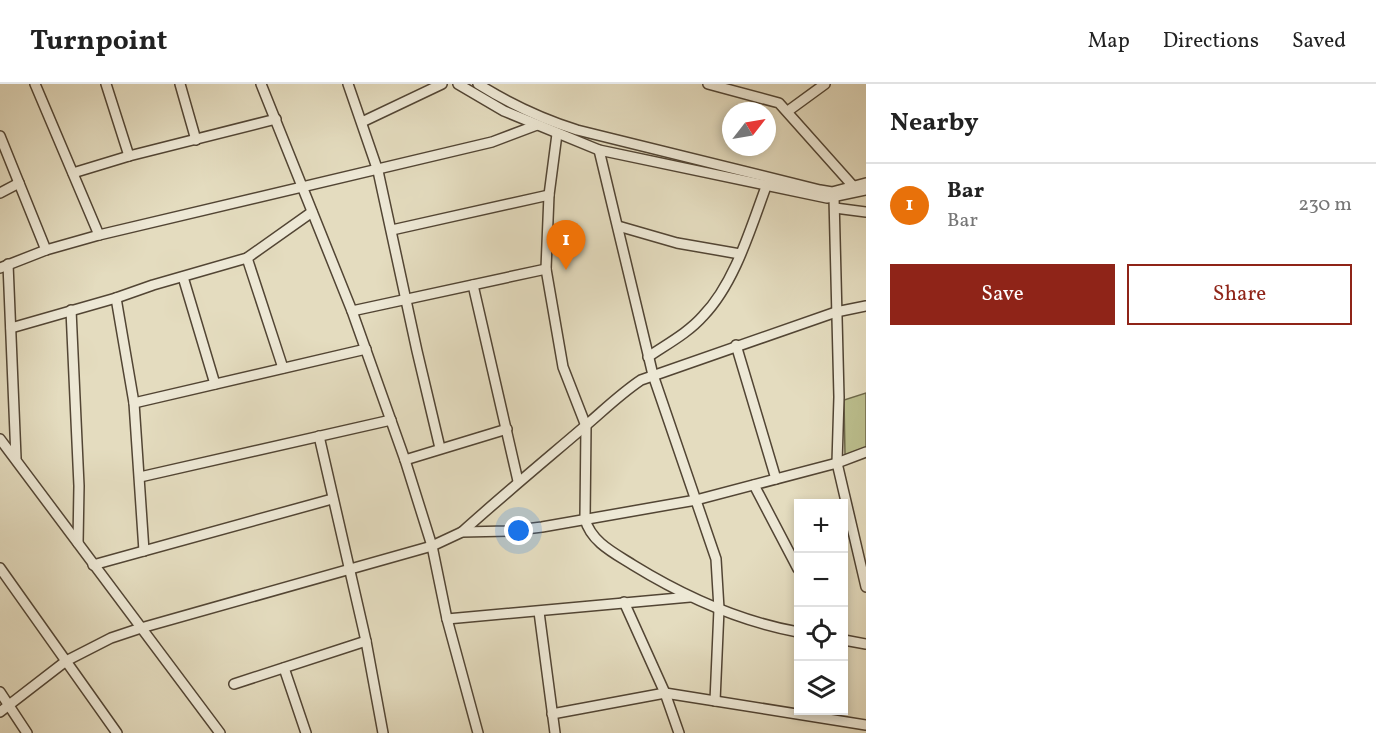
<!DOCTYPE html>
<html lang="en">
<head>
<meta charset="utf-8">
<style>
  body { margin:0; font-family:Vollkorn,serif; background:#f2f2f2; color:#222 }
  .controls { position:absolute; right:18px; bottom:18px; display:grid; overflow:hidden; border-radius:0px; box-shadow:0 3px 9px #0003 }
  .controls button { width:54px; height:54px; display:grid; place-items:center; padding:0; border:0; border-bottom:2px solid #e0e0e0; background:#fff; color:#222; font:30px sans-serif }
  .compass { position:absolute; left:722px; top:18px; width:54px; height:54px; border-radius:50%; background:#fff; box-shadow:0 3px 9px #0003; rotate:59deg }
  .you { position:absolute; left:519px; top:447px; width:21px; height:21px; margin:-15px; border:4px solid #fff; border-radius:50%; background:#1a73e8; box-shadow:0 0 0 9px #1a73e833 }
  .badge { display:grid; place-items:center; width:39px; height:39px; border-radius:50%; background:#8f2418; color:#fff; font-size:20px; font-weight:700 }
  .pin { position:absolute; translate:-50% -50px; filter:drop-shadow(0 2px 3px #0008) }
  .pin::after { content:''; position:absolute; top:32px; width:21px; height:18px; background:inherit; clip-path:polygon(0 0,100% 0,50% 100%) }
  .list { margin:0; padding:0; list-style:none }
  h2 { display:flex; justify-content:space-between; align-items:center; height:78px; margin:0; padding:0 24px; font-size:26px }
  h2 small { font-size:20px; font-weight:400; color:#767676 }
  .list li { display:grid; grid-template-columns:39px 1fr auto; gap:18px; align-items:center; box-sizing:border-box; height:84px; padding:0 24px; border-top:2px solid #e0e0e0 }
  .list b { display:block; font-size:22px; white-space:nowrap }
  .list p { margin:0; font-size:20px; white-space:nowrap; color:#767676 }
  .list em { font-size:20px; font-style:normal; color:#767676 }
  .actions { display:flex; gap:12px; padding:18px 24px }
  .actions a { flex:1; padding:14px 0; border:2px solid #8f2418; border-radius:0px; text-align:center; font-size:21px; color:#8f2418 }
  .actions .main { background:#8f2418; color:#fff }
  .icon { flex:none; width:33px; height:33px; fill:none; stroke:currentColor; stroke-width:2; stroke-linecap:round; stroke-linejoin:round }
  .map { position:relative; flex:none; width:866px; height:649px; overflow:hidden }
  header { display:flex; align-items:center; gap:36px; box-sizing:border-box; height:84px; padding:0 30px; background:#fff; border-bottom:2px solid #e0e0e0 }
  header strong { font-size:28px }
  nav { display:flex; gap:33px; margin-inline-start:auto; font-size:21px }
  main { display:flex }
  aside { flex:1; background:#fff }
  .map>svg:first-child { display:block }
</style>
</head>
<body>
<header>
<strong>Turnpoint</strong>
<nav><a>Map</a><a>Directions</a><a>Saved</a></nav>
</header>
<main>
<div class="map">
<svg width="866" height="649" viewBox="0 0 866 649">
  <rect width="100%" height="100%" fill="#e4dcbf"/>
  <filter id="stains"><feTurbulence type="fractalNoise" baseFrequency=".00333" numOctaves="4"/><feColorMatrix values="0 0 0 0 .2 0 0 0 0 .09 0 0 0 0 .02 0 0 0 .5 -.17"/></filter>
  <radialGradient id="worn" r=".72"><stop offset=".6" stop-color="#630" stop-opacity="0"/><stop offset="1" stop-color="#630" stop-opacity=".3"/></radialGradient>
  <path fill="#bbbe8d" stroke="#6e684a" stroke-width="1.5" d="M866 309V363L845 371 844 316Z"/>
  <g fill="none" stroke-linecap="round" stroke-linejoin="round">
    <g stroke="#524534" stroke-width="12">
      <g id="minor">
        <path d="M35 0 99 151"/>
        <path d="M106 0 129 72"/>
        <path d="M180 0 196 56"/>
        <path d="M261 0 352 227 405 376 432 462 447 535 478 649"/>
        <path d="M348 0 378 87 417 267 440 364"/>
        <path d="M458 0 504 27 599 66 827 114 866 106"/>
        <path d="M478 0C510 20 542 35 577 46L820 106 832 108 866 99"/>
        <path d="M708 0 779 19 853 102"/>
        <path d="M788 27 825 0"/>
        <path d="M362 38 442 0"/>
        <path d="M557 50 549 111 546 185 563 283 586 342 585 435C591 458 614 469 633 481 685 513 738 537 798 548"/>
        <path d="M0 52 46 166"/>
        <path d="M599 66 653 291 716 475 719 525 715 617"/>
        <path d="M73 89 129 72 276 35"/>
        <path d="M0 109 19 99"/>
        <path d="M834 114 839 313 837 379 866 503"/>
        <path d="M835 124 866 128"/>
        <path d="M618 142 677 159 740 170"/>
        <path d="M392 146 549 111"/>
        <path d="M247 174 283 284"/>
        <path d="M8 180 16 374"/>
        <path d="M0 184 46 166 99 151 492 58 537 41"/>
        <path d="M183 193 215 300"/>
        <path d="M473 201 518 397"/>
        <path d="M116 214 134 319 144 467"/>
        <path d="M71 226 79 402 78 459"/>
        <path d="M352 227 546 185"/>
        <path d="M11 244 116 214 153 201 247 174 312 128"/>
        <path d="M736 261 776 395"/>
        <path d="M648 273C667 260 688 249 703 232 735 199 751 143 767 100"/>
        <path d="M134 319 366 265"/>
        <path d="M319 352 366 557 383 649"/>
        <path d="M0 355 220 649"/>
        <path d="M405 376 507 345"/>
        <path d="M140 393 391 336"/>
        <path d="M754 401 798 485"/>
        <path d="M462 448C502 412 543 378 584 343 603 327 620 310 641 296L836 228 866 222"/>
        <path d="M93 481 332 415"/>
        <path d="M0 484 117 649"/>
        <path d="M624 518 665 609 679 649"/>
        <path d="M539 528 555 649"/>
        <path d="M447 535 690 513"/>
        <path d="M844 556 866 560"/>
        <path d="M284 584 306 649"/>
        <path d="M234 600 366 557"/>
        <path d="M0 608 27 649"/>
        <path d="M0 628 66 577 111 554 141 544 432 462 462 448 509 447 542 443 696 416 837 379 866 368"/>
        <path d="M552 630 665 609 866 641"/>
      </g>
    </g>
    <use href="#minor" stroke="#ede8d5" stroke-width="9"/>
  </g>
  <rect width="100%" height="100%" filter="url(#stains)"/>
  <rect width="100%" height="100%" fill="url(#worn)"/>
</svg>
<div class="controls">
<button>+</button>
<button>−</button>
<button><svg class="icon" aria-label="locate" viewBox="0 0 24 24"><circle cx="12" cy="12" r="6"/><path d="M12 2v4M12 18v4M2 12h4M18 12h4"/></svg></button>
<button><svg class="icon" aria-label="layers" viewBox="0 0 24 24"><path d="M12 4l9 5-9 5-9-5zM3 14l9 5 9-5"/></svg></button>
</div>
<svg class="compass" viewBox="-18 -18 36 36"><path d="M0-13l5 13h-10z" fill="#e53935"/><path d="M0 13l5-13h-10z" fill="#767676"/></svg>
<div class="you"></div>
<div class="pin badge" style="left:566px;top:186px;background:#e8710a">1</div>
</div>
<aside>
<h2>Nearby<small></small></h2>
<ul class="list">
<li><span class="badge" style="background:#e8710a">1</span><div><b>Bar</b><p>Bar</p></div><em>230 m</em></li>
</ul>
<div class="actions"><a class="main">Save</a><a>Share</a></div>
</aside>
</main>
</body>
</html>
